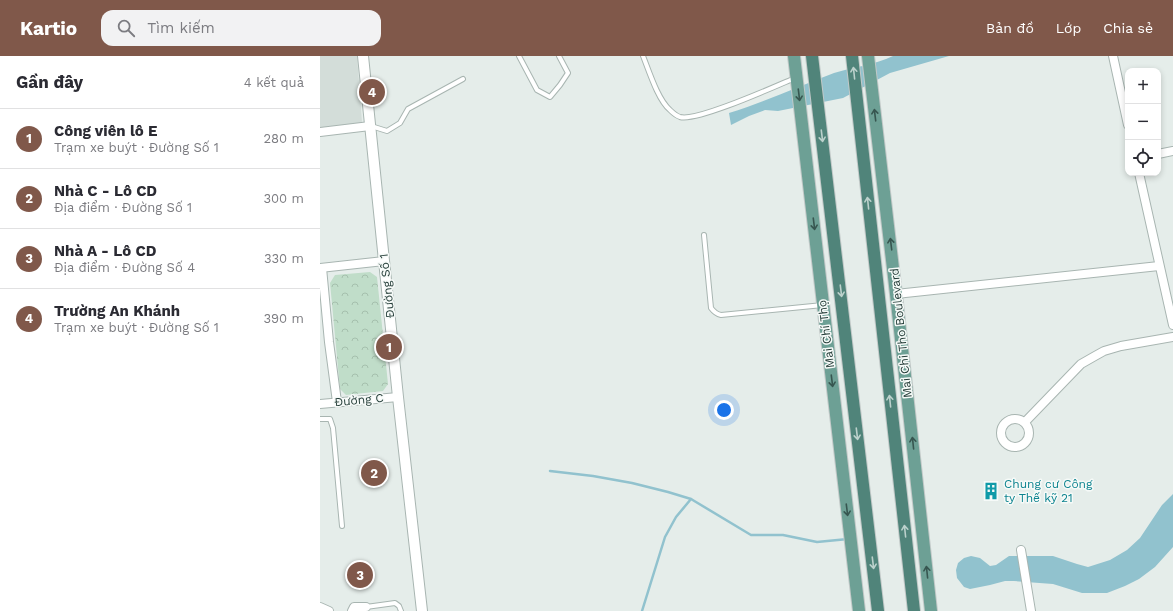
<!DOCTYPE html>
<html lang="vi">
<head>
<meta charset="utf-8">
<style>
  body { margin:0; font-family:"Work Sans",sans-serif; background:#f2f2f3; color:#2b2b33 }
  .controls { position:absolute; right:12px; top:12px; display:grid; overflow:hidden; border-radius:8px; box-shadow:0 2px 6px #0003 }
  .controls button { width:36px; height:36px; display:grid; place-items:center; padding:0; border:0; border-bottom:1px solid #e1e1e2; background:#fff; color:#2b2b33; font:20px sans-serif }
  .you { position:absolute; left:404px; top:354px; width:14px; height:14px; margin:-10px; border:3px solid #fff; border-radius:50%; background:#1a73e8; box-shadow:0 0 0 6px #1a73e833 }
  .badge { display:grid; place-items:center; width:26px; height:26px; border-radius:50%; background:#80584a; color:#fff; font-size:13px; font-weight:700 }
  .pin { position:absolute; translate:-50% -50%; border:2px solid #fff; box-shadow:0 1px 4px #0006 }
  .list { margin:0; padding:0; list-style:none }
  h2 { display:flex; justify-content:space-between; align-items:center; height:52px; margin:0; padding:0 16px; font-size:17px }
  h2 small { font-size:13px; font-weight:400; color:#7c7c81 }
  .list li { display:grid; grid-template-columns:26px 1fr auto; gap:12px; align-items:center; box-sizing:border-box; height:60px; padding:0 16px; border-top:1px solid #e1e1e2 }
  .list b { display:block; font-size:15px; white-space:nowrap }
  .list p { margin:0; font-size:13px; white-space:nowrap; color:#7c7c81 }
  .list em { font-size:13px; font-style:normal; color:#7c7c81 }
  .icon { flex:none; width:22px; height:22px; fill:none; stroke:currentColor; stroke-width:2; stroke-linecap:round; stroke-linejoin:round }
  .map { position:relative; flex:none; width:853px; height:555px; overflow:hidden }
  header { display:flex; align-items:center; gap:24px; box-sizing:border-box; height:56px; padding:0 20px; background:#80584a; color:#fff }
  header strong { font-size:19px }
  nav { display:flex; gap:22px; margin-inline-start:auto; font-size:14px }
  .search { width:280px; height:36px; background:#f2f2f3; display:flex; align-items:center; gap:10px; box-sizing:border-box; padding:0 14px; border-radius:12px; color:#7c7c81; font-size:15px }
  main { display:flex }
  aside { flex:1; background:#fff }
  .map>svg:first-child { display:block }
</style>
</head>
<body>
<header>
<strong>Kartio</strong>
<div class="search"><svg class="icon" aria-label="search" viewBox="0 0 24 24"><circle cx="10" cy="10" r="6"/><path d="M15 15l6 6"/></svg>Tìm kiếm</div>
<nav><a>Bản đồ</a><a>Lớp</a><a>Chia sẻ</a></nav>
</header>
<main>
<aside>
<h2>Gần đây<small>4 kết quả</small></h2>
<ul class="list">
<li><span class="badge">1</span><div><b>Công viên lô E</b><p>Trạm xe buýt · Đường Số 1</p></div><em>280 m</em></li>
<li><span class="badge">2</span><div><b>Nhà C - Lô CD</b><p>Địa điểm · Đường Số 1</p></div><em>300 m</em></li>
<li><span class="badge">3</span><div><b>Nhà A - Lô CD</b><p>Địa điểm · Đường Số 4</p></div><em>330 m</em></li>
<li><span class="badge">4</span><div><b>Trường An Khánh</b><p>Trạm xe buýt · Đường Số 1</p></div><em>390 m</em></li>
</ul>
</aside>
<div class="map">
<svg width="853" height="555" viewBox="0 0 853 555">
  <defs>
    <pattern id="park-crowns" width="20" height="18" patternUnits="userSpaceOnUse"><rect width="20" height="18" fill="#c0ddc9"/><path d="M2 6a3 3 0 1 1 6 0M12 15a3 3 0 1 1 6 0" fill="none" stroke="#a5bfad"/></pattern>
  </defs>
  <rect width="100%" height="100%" fill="#e5edea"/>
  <path fill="#d3ddd9" d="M0 0H37L42 66 39 71 0 75Z"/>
  <path fill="url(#park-crowns)" d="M50 216 57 221 68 328 63 335 26 339 20 333 10 227 15 219Z"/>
  <g fill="#91c2ce">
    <path d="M573 0H629L570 17 523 42 458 55 445 54 429 60 411 69 409 57C445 46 479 30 514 17 533 11 555 9 573 0Z"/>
    <path d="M853 438V491L835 511 819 523 805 530 787 537H762L733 528 694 525H685L670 529 650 533 644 531 637 522 636 514 638 507 644 502 651 500 660 502 670 510 676 509 689 500H733L757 508 768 511 790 504 807 494 820 482 842 449Z"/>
  </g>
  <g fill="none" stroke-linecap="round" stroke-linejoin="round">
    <g stroke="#91c2ce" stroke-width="2.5">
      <path d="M230 415 273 420 312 427 348 436 371 443 431 479H463L497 486 528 483"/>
      <path d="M322 555 345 481 356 461 371 443"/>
    </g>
    <g stroke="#a8b5b1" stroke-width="6">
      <g id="service">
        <path d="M199 0 217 34 230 41 240 29 248 17 239 0"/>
        <path d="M323 0C329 15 338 44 350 54 352 56 357 60 360 61 377 66 456 30 475 22"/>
        <path d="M51 70 67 75 80 67 88 53 143 23"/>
        <path d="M384 179 391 252C394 256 396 258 401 259L503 249"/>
        <path d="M0 363H10L13 372 22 470"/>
        <path d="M46 551 75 547 79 550 81 555"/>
      </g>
    </g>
    <g stroke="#a8b5b1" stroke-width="10">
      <g id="minor">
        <path d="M793 0 808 69"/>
        <path d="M0 76 50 70"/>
        <path d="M838 98 853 95"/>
        <path d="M819 117 853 269"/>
        <path d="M0 212 64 205"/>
        <path d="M2 212 9 286 17 346"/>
        <path d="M576 238 839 210"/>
        <path d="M0 348 78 341"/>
        <circle cx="695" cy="377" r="14"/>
        <path d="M705 366 761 308 775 300 784 295 801 290 853 281"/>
        <path d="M701 494 711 555"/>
        <path d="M0 551 9 555"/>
        <path d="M32 555 34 551H46"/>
      </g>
    </g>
    <g stroke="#a8b5b1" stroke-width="12">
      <path id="tertiary" d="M43 0 78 341 102 555"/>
    </g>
    <g stroke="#c2c9c8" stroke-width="14">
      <g id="primary">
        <path d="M474 0 539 555"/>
        <path d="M548 0 576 238 611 555"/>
      </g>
    </g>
    <g stroke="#c2c9c8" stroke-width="14">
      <g id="trunk">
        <path d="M492 0 558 555"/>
        <path d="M532 0 594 555"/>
      </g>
    </g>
    <use href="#service" stroke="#fff" stroke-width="4"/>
    <use href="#minor" stroke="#fff" stroke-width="8"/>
    <use href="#tertiary" stroke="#fff" stroke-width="10"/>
    <use href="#primary" stroke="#6da095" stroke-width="12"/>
    <use href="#trunk" stroke="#50847a" stroke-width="12"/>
  </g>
  <defs><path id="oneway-shaft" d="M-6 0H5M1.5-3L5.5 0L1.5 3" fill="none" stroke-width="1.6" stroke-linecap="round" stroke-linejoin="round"/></defs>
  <g stroke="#bcd1cc">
    <use href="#oneway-shaft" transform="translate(534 17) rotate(-96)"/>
    <use href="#oneway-shaft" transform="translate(502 80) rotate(83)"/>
    <use href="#oneway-shaft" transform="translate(548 147) rotate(-96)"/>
    <use href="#oneway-shaft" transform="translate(521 235) rotate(83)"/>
    <use href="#oneway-shaft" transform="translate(570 345) rotate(-96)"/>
    <use href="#oneway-shaft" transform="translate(537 378) rotate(83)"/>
    <use href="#oneway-shaft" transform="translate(585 475) rotate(-96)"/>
    <use href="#oneway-shaft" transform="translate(553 507) rotate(83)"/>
  </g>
  <g stroke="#375650">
    <use href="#oneway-shaft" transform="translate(479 39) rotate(83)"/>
    <use href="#oneway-shaft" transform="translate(555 59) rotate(-97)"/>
    <use href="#oneway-shaft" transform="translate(494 168) rotate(83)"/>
    <use href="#oneway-shaft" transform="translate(571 188) rotate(-97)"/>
    <use href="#oneway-shaft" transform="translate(512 325) rotate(83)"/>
    <use href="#oneway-shaft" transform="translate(593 387) rotate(-96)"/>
    <use href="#oneway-shaft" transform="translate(527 454) rotate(83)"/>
    <use href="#oneway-shaft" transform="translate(607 516) rotate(-96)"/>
  </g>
  <defs>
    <g id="building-bare" transform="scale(1.38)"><path d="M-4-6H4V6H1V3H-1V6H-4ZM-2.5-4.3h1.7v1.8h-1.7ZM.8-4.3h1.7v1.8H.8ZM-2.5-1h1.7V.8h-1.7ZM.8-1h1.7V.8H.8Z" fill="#0f9aa8" stroke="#f6faf8" stroke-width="2.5" paint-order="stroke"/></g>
  </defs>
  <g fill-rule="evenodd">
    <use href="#building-bare" x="671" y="435"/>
  </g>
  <g text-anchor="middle" stroke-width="3" stroke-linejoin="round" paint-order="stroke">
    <g font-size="12" fill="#253e39" stroke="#f6faf8">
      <text transform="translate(67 230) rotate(-96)" y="4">Đường Số 1</text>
      <text transform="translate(581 277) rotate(-96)" y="4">Mai Chi Tho Boulevard</text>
      <text transform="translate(506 278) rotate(-97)" y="4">Mai Chí Thọ</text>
      <text transform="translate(39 344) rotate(-5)" y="4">Đường C</text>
    </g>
    <g font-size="12" fill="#0d838f" stroke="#f6faf8" text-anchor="start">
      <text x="684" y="432">Chung cư Công<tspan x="684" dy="14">ty Thế kỹ 21</tspan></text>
    </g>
  </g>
</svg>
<div class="controls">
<button>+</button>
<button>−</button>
<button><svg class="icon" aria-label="locate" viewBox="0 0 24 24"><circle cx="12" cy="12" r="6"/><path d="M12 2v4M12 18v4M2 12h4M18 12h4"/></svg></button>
</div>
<div class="you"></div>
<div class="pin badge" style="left:69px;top:291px">1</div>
<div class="pin badge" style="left:54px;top:417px">2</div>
<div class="pin badge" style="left:40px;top:519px">3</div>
<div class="pin badge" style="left:52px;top:36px">4</div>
</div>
</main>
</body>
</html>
